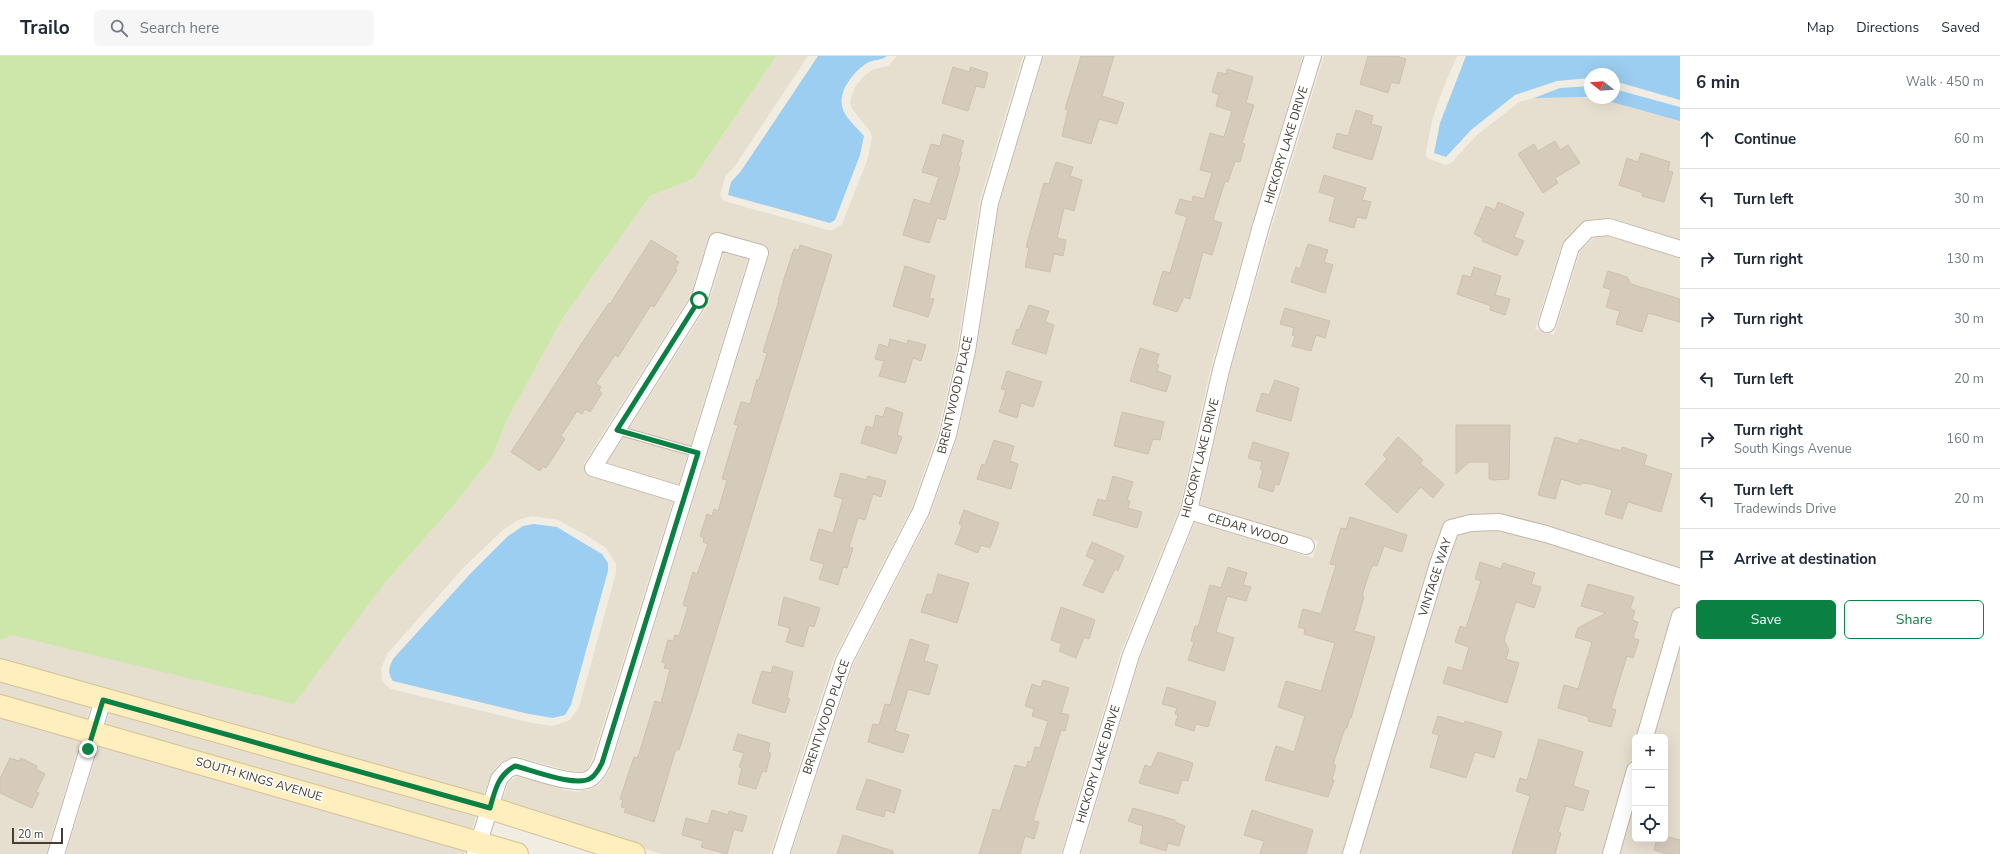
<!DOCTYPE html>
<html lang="en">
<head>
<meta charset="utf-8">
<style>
  body { margin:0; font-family:"Nunito Sans",sans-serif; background:#f6f6f7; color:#1f2937 }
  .controls { position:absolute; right:12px; bottom:12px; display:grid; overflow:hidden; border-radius:6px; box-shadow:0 4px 16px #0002 }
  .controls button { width:36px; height:36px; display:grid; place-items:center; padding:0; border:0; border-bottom:1px solid #e0e1e3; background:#fff; color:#1f2937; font:20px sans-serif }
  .compass { position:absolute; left:1584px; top:12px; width:36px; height:36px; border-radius:50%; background:#fff; box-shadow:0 4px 16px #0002; rotate:287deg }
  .scale { position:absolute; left:12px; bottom:10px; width:51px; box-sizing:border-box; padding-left:4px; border:2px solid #433d33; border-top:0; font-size:11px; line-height:14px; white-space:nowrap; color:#433d33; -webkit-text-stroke:3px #fff; paint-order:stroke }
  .stop { position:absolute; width:12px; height:12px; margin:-9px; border:3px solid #0b8043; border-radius:50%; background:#fff }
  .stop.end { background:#0b8043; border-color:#fff; box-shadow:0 1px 4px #0008 }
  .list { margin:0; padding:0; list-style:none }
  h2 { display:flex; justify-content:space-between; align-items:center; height:52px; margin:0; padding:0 16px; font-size:17px }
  h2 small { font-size:13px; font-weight:400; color:#747a83 }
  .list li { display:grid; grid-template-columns:26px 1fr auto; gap:12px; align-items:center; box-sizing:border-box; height:60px; padding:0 16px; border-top:1px solid #e0e1e3 }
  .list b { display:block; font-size:15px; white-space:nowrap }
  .list p { margin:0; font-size:13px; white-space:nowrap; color:#747a83 }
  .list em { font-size:13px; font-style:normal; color:#747a83 }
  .actions { display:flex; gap:8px; padding:12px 16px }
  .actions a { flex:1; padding:9px 0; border:1px solid #0b8043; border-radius:6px; text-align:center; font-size:14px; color:#0b8043 }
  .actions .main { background:#0b8043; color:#fff }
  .icon { flex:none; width:22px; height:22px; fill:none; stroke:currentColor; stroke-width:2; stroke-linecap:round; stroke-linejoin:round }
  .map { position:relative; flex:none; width:1680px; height:798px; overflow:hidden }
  header { display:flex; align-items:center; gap:24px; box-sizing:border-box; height:56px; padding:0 20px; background:#fff; border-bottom:1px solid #e0e1e3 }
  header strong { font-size:19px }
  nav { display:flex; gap:22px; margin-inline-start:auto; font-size:14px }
  .search { width:280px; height:36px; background:#f6f6f7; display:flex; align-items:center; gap:10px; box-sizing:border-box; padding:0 14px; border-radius:6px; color:#747a83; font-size:15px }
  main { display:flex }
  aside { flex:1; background:#fff }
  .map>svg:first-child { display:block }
</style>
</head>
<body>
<header>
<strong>Trailo</strong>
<div class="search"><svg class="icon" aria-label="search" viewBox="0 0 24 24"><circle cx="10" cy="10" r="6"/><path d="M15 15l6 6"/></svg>Search here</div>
<nav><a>Map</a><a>Directions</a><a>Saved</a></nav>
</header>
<main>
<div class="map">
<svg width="1680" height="798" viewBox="0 0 1680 798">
  <rect width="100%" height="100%" fill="#f2ede2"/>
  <g fill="#e6dfd0" fill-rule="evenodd">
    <path d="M776 0H808L735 110 725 121 720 139 724 145 828 174H833L842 168 868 102 872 81 870 75 852 53 850 46 855 31 864 20 874 13 888 10 897 0H1023L980 144 957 293 938 376 912 451 834 602 770 798H661L502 746 508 727 517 720 563 732V734L580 736 581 734H588L600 728 607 719 611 710 769 200 762 189 720 177 708 182 690 240 584 407 590 420 673 445 592 704 586 715 574 716 518 701 510 702 499 708 492 717 483 740 0 604V584L11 579 383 529 453 450 492 401 508 362 564 260 650 140 693 123ZM532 460 558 464 584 478 606 492 616 508V517L579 651 570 664 552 670 528 666 391 633 386 629 382 624 381 613 387 598 464 511 503 474 518 464Z"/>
    <path d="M1044 0H1303L1252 168 1211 311 1180 451 1121 596 1061 798H791L853 609 930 459 957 382 976 297 999 149Z"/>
    <path d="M1324 0H1457L1442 35 1432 65 1426 95V100L1429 103 1446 109 1451 107 1477 79 1519 46 1537 41 1597 42 1680 65V184L1611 162 1587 164 1581 167 1562 188 1535 273 1554 279 1580 195 1594 182 1608 180 1680 202V798H1081L1140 602 1195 466 1313 502 1318 485 1200 449 1230 316 1271 173ZM1635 681H1665V783H1635Z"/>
    <path d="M724 196 748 203 678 429 607 407 708 249Z"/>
    <path d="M0 623 91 649 86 665 0 641Z"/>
    <path d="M110 655 477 757 472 775 105 670Z"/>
    <path d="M0 659 81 682 46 798H0Z"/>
    <path d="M100 687 466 792 464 798H66Z"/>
  </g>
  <path fill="#cce7a9" d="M0 0H776L693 123 650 140 564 260 508 362 492 401 453 450 383 529 294 648 12 579 0 584Z"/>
  <g fill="#9ccef1">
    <path d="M818 0H887C881 5 874 3 867 7 853 16 835 38 844 56 848 64 858 73 864 80L860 99 835 164 830 167 728 139 731 126 741 115Z"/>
    <path d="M1466 0H1680V44L1614 25V18H1590V22L1557 25 1515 39 1471 74 1446 101 1434 97 1440 67Z"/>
    <path d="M1590 30V41L1534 42 1560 32Z"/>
    <path d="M1614 33 1680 51V65L1597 42H1614Z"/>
    <path d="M534 468 557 471 580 485 602 498 608 507V515L571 649 565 659 553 662 529 658 393 625C387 617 389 612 393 603L471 517 508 480 523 470Z"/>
  </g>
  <g fill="#d6cbbb" stroke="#cec0ab">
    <path d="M1081 0H1114L1102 40 1124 47 1117 68 1099 63 1091 88 1062 80 1068 54 1065 53Z"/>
    <path d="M1368 0H1396L1406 3 1399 28 1391 26 1388 37 1360 28Z"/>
    <path d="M953 11 969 16 971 11 988 17 984 32 976 30 968 55 942 47Z"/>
    <path d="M1227 13 1253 21 1246 47 1254 49 1242 87 1245 88 1240 106 1235 105 1228 126 1225 125 1213 164 1222 167 1212 199 1203 196 1190 243 1184 241 1177 256 1153 248 1163 215 1170 217 1187 161 1175 157 1180 143 1192 146 1193 140 1204 143 1212 117 1200 114 1210 77 1224 81 1232 55 1216 50 1219 39 1212 36 1218 16 1226 18Z"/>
    <path d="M1356 54 1373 60 1371 68 1382 71 1372 104 1333 92 1337 77 1348 80Z"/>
    <path d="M943 78 964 85 960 96H962L958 110 960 111 945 164 937 162 929 187 903 179 914 143 930 148 939 121 922 116 931 88 940 90Z"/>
    <path d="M1555 85 1560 94 1568 89 1580 107 1555 122 1558 127 1543 137 1518 98 1534 88 1538 95Z"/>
    <path d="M1641 97 1670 106 1668 115 1673 116 1664 146 1642 140 1643 137 1619 129 1627 102 1638 106Z"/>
    <path d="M1056 106 1073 111 1070 120 1082 124 1074 155 1064 152 1057 182 1066 184 1063 200 1054 198 1050 216 1025 211 1029 192 1026 191 1044 127 1049 128Z"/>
    <path d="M1324 119 1366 132 1362 144 1371 146 1366 163 1357 161 1354 172 1329 165 1335 141 1319 136Z"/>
    <path d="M1498 146 1524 157 1514 181 1524 185 1517 200 1482 185 1483 182 1474 178 1486 150 1495 154Z"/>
    <path d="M651 184 677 200 675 204 679 206 675 213 677 214 654 251 651 249 618 301 615 299 596 327 601 331 599 334 602 337 590 356 585 353 582 358 577 355 561 380 565 383 546 412 543 410 540 415 511 396 582 287 609 247 610 248Z"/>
    <path d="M1308 188 1328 194 1324 206 1333 209 1325 237 1291 226 1296 211 1300 213Z"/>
    <path d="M800 189 832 199 697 639 679 694 676 693 654 766 624 756 626 752 621 751 623 744 620 743 634 701 637 702 639 698 655 645 661 647 670 613 664 612 666 607 662 606 668 584 673 585 675 579 679 580 688 551 683 549 693 516 697 518 708 488 703 486 704 482 700 480 707 458 712 460 714 453 718 455 727 424 722 423 738 369 734 368 741 346 750 348 757 323 759 324 767 297 763 296 779 244H778L784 223 794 193 799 194Z"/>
    <path d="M905 210 935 220 929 242 934 243 928 261 893 250Z"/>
    <path d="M1474 211 1501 220 1495 239 1510 243 1505 259 1490 254 1491 250 1457 238 1463 219 1471 221Z"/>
    <path d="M1608 215 1627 221 1631 228 1680 243V266L1648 257 1642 276 1616 268 1620 255 1606 251 1611 234 1603 231Z"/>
    <path d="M1029 249 1049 255 1045 266 1054 269 1046 298 1012 288 1017 273 1019 274Z"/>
    <path d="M1285 252 1330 265 1325 282 1316 279 1311 295 1292 290 1295 280 1292 279 1294 272 1280 268Z"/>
    <path d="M890 283 907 288 908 284 926 289 921 305 913 302 905 327 879 320 884 305 875 303 879 288 888 291Z"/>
    <path d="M1140 292 1159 298 1156 308 1159 309 1157 315 1171 320 1166 336 1130 325Z"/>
    <path d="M1007 315 1042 326 1033 351 1021 347 1017 362 999 356 1006 334 1001 333Z"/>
    <path d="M1275 324 1299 332 1291 365 1256 355 1262 337 1269 339Z"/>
    <path d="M886 351 903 357 897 379 902 381 896 398 861 387 866 370 873 372 876 359 883 361Z"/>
    <path d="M1122 356 1164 366 1160 384 1153 383 1148 398 1114 390Z"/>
    <path d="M1456 369H1510L1509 423 1492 424V423H1489V406H1469L1456 418Z"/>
    <path d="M1398 381 1423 404 1420 407 1444 428 1433 442 1421 431 1397 457 1365 428 1387 403 1383 399Z"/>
    <path d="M1555 381 1578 388 1580 383 1621 395 1622 391 1647 399 1644 409 1672 418 1661 456 1628 446 1622 463 1605 458 1612 434 1591 428 1583 427 1580 429 1561 423 1555 443 1538 439Z"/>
    <path d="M994 384 1014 390 1010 405 1018 408 1011 433 977 423 982 408 985 409Z"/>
    <path d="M1253 386 1289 397 1279 429 1275 428 1273 436 1258 431 1263 414 1260 413 1262 406 1248 402Z"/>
    <path d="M841 417 866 424 868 420 886 425 881 441 873 438 865 464 858 462 849 491 853 492 847 512 843 511 838 529 819 523 824 508 810 504 819 473 833 477 843 443 834 440Z"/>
    <path d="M1113 420 1133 426 1127 444 1130 445 1128 452 1142 456 1137 472 1093 459 1098 443 1106 445Z"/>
    <path d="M964 454 999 467 990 492 981 489 978 497 955 488 962 470 959 468Z"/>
    <path d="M1350 461 1407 479 1402 496 1384 490 1377 510 1373 509 1369 517 1362 540 1364 541 1354 575 1375 581 1351 662 1350 661 1347 672H1345L1333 708 1336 709 1332 724H1334L1328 741 1265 724 1276 690 1294 696 1305 660 1278 651 1286 625 1321 635 1335 587 1304 578 1305 573 1298 571 1303 553 1321 558 1336 509 1330 508 1341 472 1346 473Z"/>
    <path d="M1092 486 1124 500 1118 515 1115 513 1103 537 1083 529 1095 504 1086 500Z"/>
    <path d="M1480 506 1501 513 1503 507 1535 517 1531 528 1541 531 1534 552 1516 546 1504 584 1509 594 1506 603 1519 607 1507 647 1443 627 1448 611 1462 615 1469 591 1455 586 1460 570 1466 572 1481 525 1475 523Z"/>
    <path d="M1228 511 1247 517 1243 529 1251 531 1246 545 1227 540 1216 576 1234 582 1224 615 1188 604 1194 586 1191 585 1195 570 1198 571 1210 529 1221 532Z"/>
    <path d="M938 518 969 527 957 567 921 556 927 538 932 539Z"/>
    <path d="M1588 528 1634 541 1630 553 1635 555 1632 564 1638 566 1633 582 1639 584 1633 602 1627 600 1611 652 1616 654 1611 671 1588 665 1589 661 1558 652 1564 629 1578 633 1592 586 1575 581 1578 572 1606 557 1581 550Z"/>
    <path d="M784 541 820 552 814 571 809 569 803 591 786 586 790 572 778 569Z"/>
    <path d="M1061 551 1095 564 1089 583 1084 581 1076 602 1059 595 1062 588 1051 584Z"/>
    <path d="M910 583 929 589 924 605 938 609 929 639 908 633 895 675 909 679 903 697 868 686 873 668 879 669 885 648 890 649Z"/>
    <path d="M773 610 793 616 787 642 790 643 785 657 752 647 762 615 771 617Z"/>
    <path d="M1043 624 1069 632 1061 657 1069 659 1065 675 1061 674 1033 765 1039 766 1034 783 1025 780 1020 798H979L993 753 1000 755 1015 709 1026 712 1028 705 1031 706 1035 691 1040 692 1048 665 1032 660 1034 653 1025 650 1032 628 1041 631Z"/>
    <path d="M1167 631 1216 646 1208 671 1196 668 1194 675 1175 669 1178 659 1175 658 1177 652 1162 648Z"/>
    <path d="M1438 660 1464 668 1465 665 1502 676 1494 702 1475 696 1466 722 1430 711 1439 679 1432 677Z"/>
    <path d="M738 678 770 687 768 696 771 697 766 716 762 715 756 733 738 728 742 712 739 711 744 697 733 694Z"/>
    <path d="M1539 683 1583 696 1573 730 1589 735 1583 755 1566 750 1558 776 1561 777 1555 798H1512L1530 740 1516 735 1520 722 1527 724Z"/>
    <path d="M1158 696 1193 707 1188 725 1182 724 1178 738 1139 727 1145 709 1151 711Z"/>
    <path d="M10 702 19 705 21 702 37 710 36 713 45 718 36 736 39 737 32 752 0 737V723Z"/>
    <path d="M867 723 901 734 894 757 886 754 884 761 856 753Z"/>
    <path d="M1133 752 1175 764V766L1185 770 1179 790 1168 787 1166 795 1140 787 1143 770 1128 765Z"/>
    <path d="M712 754 728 759 729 755 747 760 742 776 734 773 727 798 701 791 703 785 682 779 686 762 708 768Z"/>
    <path d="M1252 754 1313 774 1306 798H1260L1264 785 1244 779Z"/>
    <path d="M843 779 893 795V798H837Z"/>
    <path d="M1665 780 1680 784V798H1667L1654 794 1657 783H1665Z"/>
  </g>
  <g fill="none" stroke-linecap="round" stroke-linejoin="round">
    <g stroke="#c0b7a8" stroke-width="10">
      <path id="lane" d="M617 374 698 397"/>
    </g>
    <g stroke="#c0b7a8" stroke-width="18">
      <g id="street">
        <path d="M1547 268 1571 191 1588 173 1609 171 1680 193"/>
        <path d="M1189 455 1306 490"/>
        <path d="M1645 681 1680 560"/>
        <path d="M56 798 103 644"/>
        <path d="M475 798 499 723 507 714 515 710C532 714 577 732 591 722 596 719 599 713 602 707L760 197 717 185 699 244 593 412 685 440"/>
        <path d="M781 798 844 605 921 455 948 379 967 295 990 147 1034 0"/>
        <path d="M1071 798 1131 599 1189 455 1221 314 1261 170 1313 0"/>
        <path d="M1351 798 1438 508 1451 472 1471 467 1499 466 1546 478 1680 521"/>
        <path d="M1611 798 1635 714"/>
      </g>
    </g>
    <g stroke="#d3c191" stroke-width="24">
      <g id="secondary">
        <path d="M0 614 490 752 634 798"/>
        <path d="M0 650 517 798"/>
      </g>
    </g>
    <use href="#lane" stroke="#fff" stroke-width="8"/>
    <use href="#street" stroke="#fff" stroke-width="16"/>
    <use href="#secondary" stroke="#ffefbf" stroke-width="22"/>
  </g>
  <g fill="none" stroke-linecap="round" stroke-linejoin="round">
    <path stroke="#0b8043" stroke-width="5" d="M88 693 103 644 490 752C495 734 498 719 515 710 532 714 577 732 591 722 596 719 599 713 602 707L698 397 617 374 699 244"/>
  </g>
  <g text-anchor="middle" stroke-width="3" stroke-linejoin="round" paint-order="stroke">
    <g font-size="12" fill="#433d33" stroke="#fff">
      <text transform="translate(1286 89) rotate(-73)" y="4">HICKORY LAKE DRIVE</text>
      <text transform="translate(955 339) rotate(-77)" y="4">BRENTWOOD PLACE</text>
      <text transform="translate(1200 402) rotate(-76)" y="4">HICKORY LAKE DRIVE</text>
      <text transform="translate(1248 473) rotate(17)" y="4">CEDAR WOOD</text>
      <text transform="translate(1435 521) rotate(-72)" y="4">VINTAGE WAY</text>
      <text transform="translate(826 661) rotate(-71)" y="4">BRENTWOOD PLACE</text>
      <text transform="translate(1098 708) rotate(-73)" y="4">HICKORY LAKE DRIVE</text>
      <text transform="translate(259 723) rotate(16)" y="4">SOUTH KINGS AVENUE</text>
    </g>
  </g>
</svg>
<div class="controls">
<button>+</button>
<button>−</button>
<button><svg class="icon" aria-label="locate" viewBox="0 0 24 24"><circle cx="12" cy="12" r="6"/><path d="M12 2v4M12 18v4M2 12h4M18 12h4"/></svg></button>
</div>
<svg class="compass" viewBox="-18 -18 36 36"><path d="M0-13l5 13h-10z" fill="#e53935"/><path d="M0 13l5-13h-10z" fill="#747a83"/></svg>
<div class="scale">20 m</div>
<div class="stop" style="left:699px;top:244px"></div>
<div class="stop end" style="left:88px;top:693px"></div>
</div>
<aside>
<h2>6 min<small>Walk · 450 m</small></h2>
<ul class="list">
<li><svg class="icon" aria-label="ahead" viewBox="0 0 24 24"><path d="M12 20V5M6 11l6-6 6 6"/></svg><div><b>Continue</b></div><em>60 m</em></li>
<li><svg class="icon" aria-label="left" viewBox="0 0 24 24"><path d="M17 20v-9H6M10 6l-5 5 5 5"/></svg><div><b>Turn left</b></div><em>30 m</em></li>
<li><svg class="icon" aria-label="right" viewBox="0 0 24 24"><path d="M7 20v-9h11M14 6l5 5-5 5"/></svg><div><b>Turn right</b></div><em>130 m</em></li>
<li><svg class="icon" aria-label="right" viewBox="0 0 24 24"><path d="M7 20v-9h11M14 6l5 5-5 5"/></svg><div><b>Turn right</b></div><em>30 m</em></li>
<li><svg class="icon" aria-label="left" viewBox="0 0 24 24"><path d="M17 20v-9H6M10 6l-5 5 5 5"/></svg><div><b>Turn left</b></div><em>20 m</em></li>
<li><svg class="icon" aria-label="right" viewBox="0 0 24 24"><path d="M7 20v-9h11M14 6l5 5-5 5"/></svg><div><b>Turn right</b><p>South Kings Avenue</p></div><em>160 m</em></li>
<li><svg class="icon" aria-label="left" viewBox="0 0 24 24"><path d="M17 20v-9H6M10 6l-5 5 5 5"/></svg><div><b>Turn left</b><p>Tradewinds Drive</p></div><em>20 m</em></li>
<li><svg class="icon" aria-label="arrive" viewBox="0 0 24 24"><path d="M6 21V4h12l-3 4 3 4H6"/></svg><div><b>Arrive at destination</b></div></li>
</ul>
<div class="actions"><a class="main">Save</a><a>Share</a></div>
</aside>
</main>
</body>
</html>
